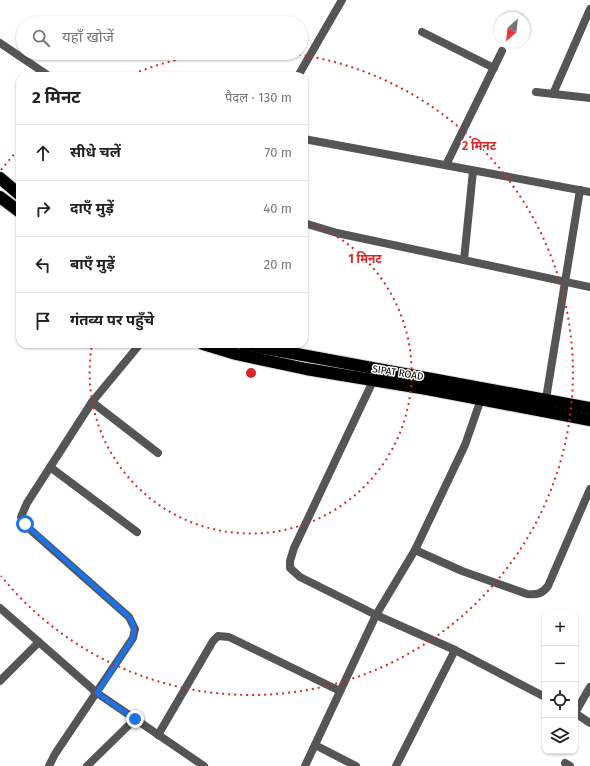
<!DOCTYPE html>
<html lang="hi">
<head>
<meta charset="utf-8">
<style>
  body { margin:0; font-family:"Fira Sans","Noto Sans Devanagari",sans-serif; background:#f6f6f6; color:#222 }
  .controls { position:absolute; right:12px; bottom:12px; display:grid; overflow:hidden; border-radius:8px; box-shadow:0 1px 3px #0004 }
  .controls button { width:36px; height:36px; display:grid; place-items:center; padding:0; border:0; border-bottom:1px solid #e0e0e0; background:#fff; color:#222; font:20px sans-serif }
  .compass { position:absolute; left:494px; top:12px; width:36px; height:36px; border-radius:50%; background:#fff; box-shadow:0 1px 3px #0004; rotate:207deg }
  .stop { position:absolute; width:12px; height:12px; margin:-9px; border:3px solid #1a73e8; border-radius:50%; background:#fff }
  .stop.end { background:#1a73e8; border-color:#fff; box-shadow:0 1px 4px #0008 }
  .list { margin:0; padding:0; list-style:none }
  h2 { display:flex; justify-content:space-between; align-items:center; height:52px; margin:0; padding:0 16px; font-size:17px }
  h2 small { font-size:13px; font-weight:400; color:#767676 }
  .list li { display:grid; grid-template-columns:26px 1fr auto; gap:12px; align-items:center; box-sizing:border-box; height:56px; padding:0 16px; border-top:1px solid #e0e0e0 }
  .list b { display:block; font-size:15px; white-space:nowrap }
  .list em { font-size:13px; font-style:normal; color:#767676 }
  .icon { flex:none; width:22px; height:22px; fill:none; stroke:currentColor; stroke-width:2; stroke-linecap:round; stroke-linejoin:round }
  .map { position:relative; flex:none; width:590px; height:766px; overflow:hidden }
  .search { position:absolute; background:#fff; box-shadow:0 1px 3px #0004; left:16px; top:16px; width:292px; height:44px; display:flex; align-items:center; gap:10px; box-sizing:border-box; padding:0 14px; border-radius:22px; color:#767676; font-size:15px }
  .panel { position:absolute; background:#fff; box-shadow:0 1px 3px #0004; left:16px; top:72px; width:292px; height:276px; border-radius:12px }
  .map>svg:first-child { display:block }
</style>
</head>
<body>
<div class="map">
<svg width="590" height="766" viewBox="0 0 590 766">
  <rect width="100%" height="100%" fill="#fff"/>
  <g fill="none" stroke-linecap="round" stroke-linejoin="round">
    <g stroke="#dbdbdb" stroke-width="14">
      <g id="highway">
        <path d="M0 178 20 195"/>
        <path d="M0 197 20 212"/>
        <path d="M203 344 236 354 306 369 427 389 590 420"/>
        <path d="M243 344 590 408"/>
      </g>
    </g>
    <g stroke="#555" stroke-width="8">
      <path d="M422 32 494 68"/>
      <path d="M0 43 49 76"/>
      <path d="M298 76 342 0"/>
      <path d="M536 92 590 98"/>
      <path d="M553 94 590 9"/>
      <path d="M304 139 590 192"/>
      <path d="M446 165 502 51"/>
      <path d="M304 223 337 233 590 287"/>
      <path d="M464 260 473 171"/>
      <path d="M373 381 294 548 290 561V568L300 577 376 615 455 650 545 697"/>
      <path d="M92 402 158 453"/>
      <path d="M545 405 580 190"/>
      <path d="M50 467 137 532"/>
      <path d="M415 550 462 571 527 594C537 595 542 594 548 586L590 489"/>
      <path d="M0 608 97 693 204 766"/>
      <path d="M0 681 39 642"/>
      <path d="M590 687 575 713 590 723"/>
      <path d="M158 735 213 641 218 636 229 637 340 691"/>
      <path d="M315 745 356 766"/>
      <path d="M565 763 570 766"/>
      <path d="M49 766 55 754 133 638 135 629 129 617 25 525 21 517 27 503 92 402 140 344"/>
      <path d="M87 766 135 719"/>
      <path d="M305 766 376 615 415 550 465 445 481 399"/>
      <path d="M396 766 455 650"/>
    </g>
    <use href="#highway" stroke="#000" stroke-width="12"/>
  </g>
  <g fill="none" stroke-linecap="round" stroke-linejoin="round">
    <path stroke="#1a73e8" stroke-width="5" d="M25 524 129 617C134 625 135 629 133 638L97 693 135 719"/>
  </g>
  <g fill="none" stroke="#d62828" stroke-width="2" stroke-dasharray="2 4">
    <path d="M305 221A161 161 0 1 1 92 345"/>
    <path d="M1 170A322 322 0 0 1 19 149M128 76A322 322 0 0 1 215 53M287 53A322 322 0 1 1 1 576"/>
  </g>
  <g text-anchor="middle" stroke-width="3" stroke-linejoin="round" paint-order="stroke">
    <g font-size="10" fill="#000" stroke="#fff">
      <text transform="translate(398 372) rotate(9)" y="4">SIPAT ROAD</text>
    </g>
  </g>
  <circle cx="251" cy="373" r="6" fill="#d62828" stroke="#fff" stroke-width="2"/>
  <g font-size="12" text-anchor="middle" font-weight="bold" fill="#d62828" stroke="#fff" stroke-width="3" stroke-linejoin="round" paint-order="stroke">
    <text x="479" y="150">2 मिनट</text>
    <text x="365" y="263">1 मिनट</text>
  </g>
</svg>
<div class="controls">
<button>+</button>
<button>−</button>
<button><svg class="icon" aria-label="locate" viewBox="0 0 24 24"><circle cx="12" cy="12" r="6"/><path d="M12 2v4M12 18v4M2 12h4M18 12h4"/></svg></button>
<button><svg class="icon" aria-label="layers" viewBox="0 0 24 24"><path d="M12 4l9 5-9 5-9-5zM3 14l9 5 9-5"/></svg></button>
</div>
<svg class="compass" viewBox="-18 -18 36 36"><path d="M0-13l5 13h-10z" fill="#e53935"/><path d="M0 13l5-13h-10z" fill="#767676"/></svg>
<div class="stop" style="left:25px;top:524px"></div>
<div class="stop end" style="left:135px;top:719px"></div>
<div class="search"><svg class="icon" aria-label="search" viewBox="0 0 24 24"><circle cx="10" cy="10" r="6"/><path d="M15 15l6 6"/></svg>यहाँ खोजें</div>
<section class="panel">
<h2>2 मिनट<small>पैदल · 130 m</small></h2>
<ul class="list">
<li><svg class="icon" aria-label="ahead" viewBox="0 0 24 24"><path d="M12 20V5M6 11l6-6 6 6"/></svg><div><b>सीधे चलें</b></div><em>70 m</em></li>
<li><svg class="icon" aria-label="right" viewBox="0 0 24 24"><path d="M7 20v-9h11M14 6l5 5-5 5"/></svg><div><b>दाएँ मुड़ें</b></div><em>40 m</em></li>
<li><svg class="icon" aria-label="left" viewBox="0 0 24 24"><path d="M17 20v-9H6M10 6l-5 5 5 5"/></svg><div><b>बाएँ मुड़ें</b></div><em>20 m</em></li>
<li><svg class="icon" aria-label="arrive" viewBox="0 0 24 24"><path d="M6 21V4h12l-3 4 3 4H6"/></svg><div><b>गंतव्य पर पहुँचे</b></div></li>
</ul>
</section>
</div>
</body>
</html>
